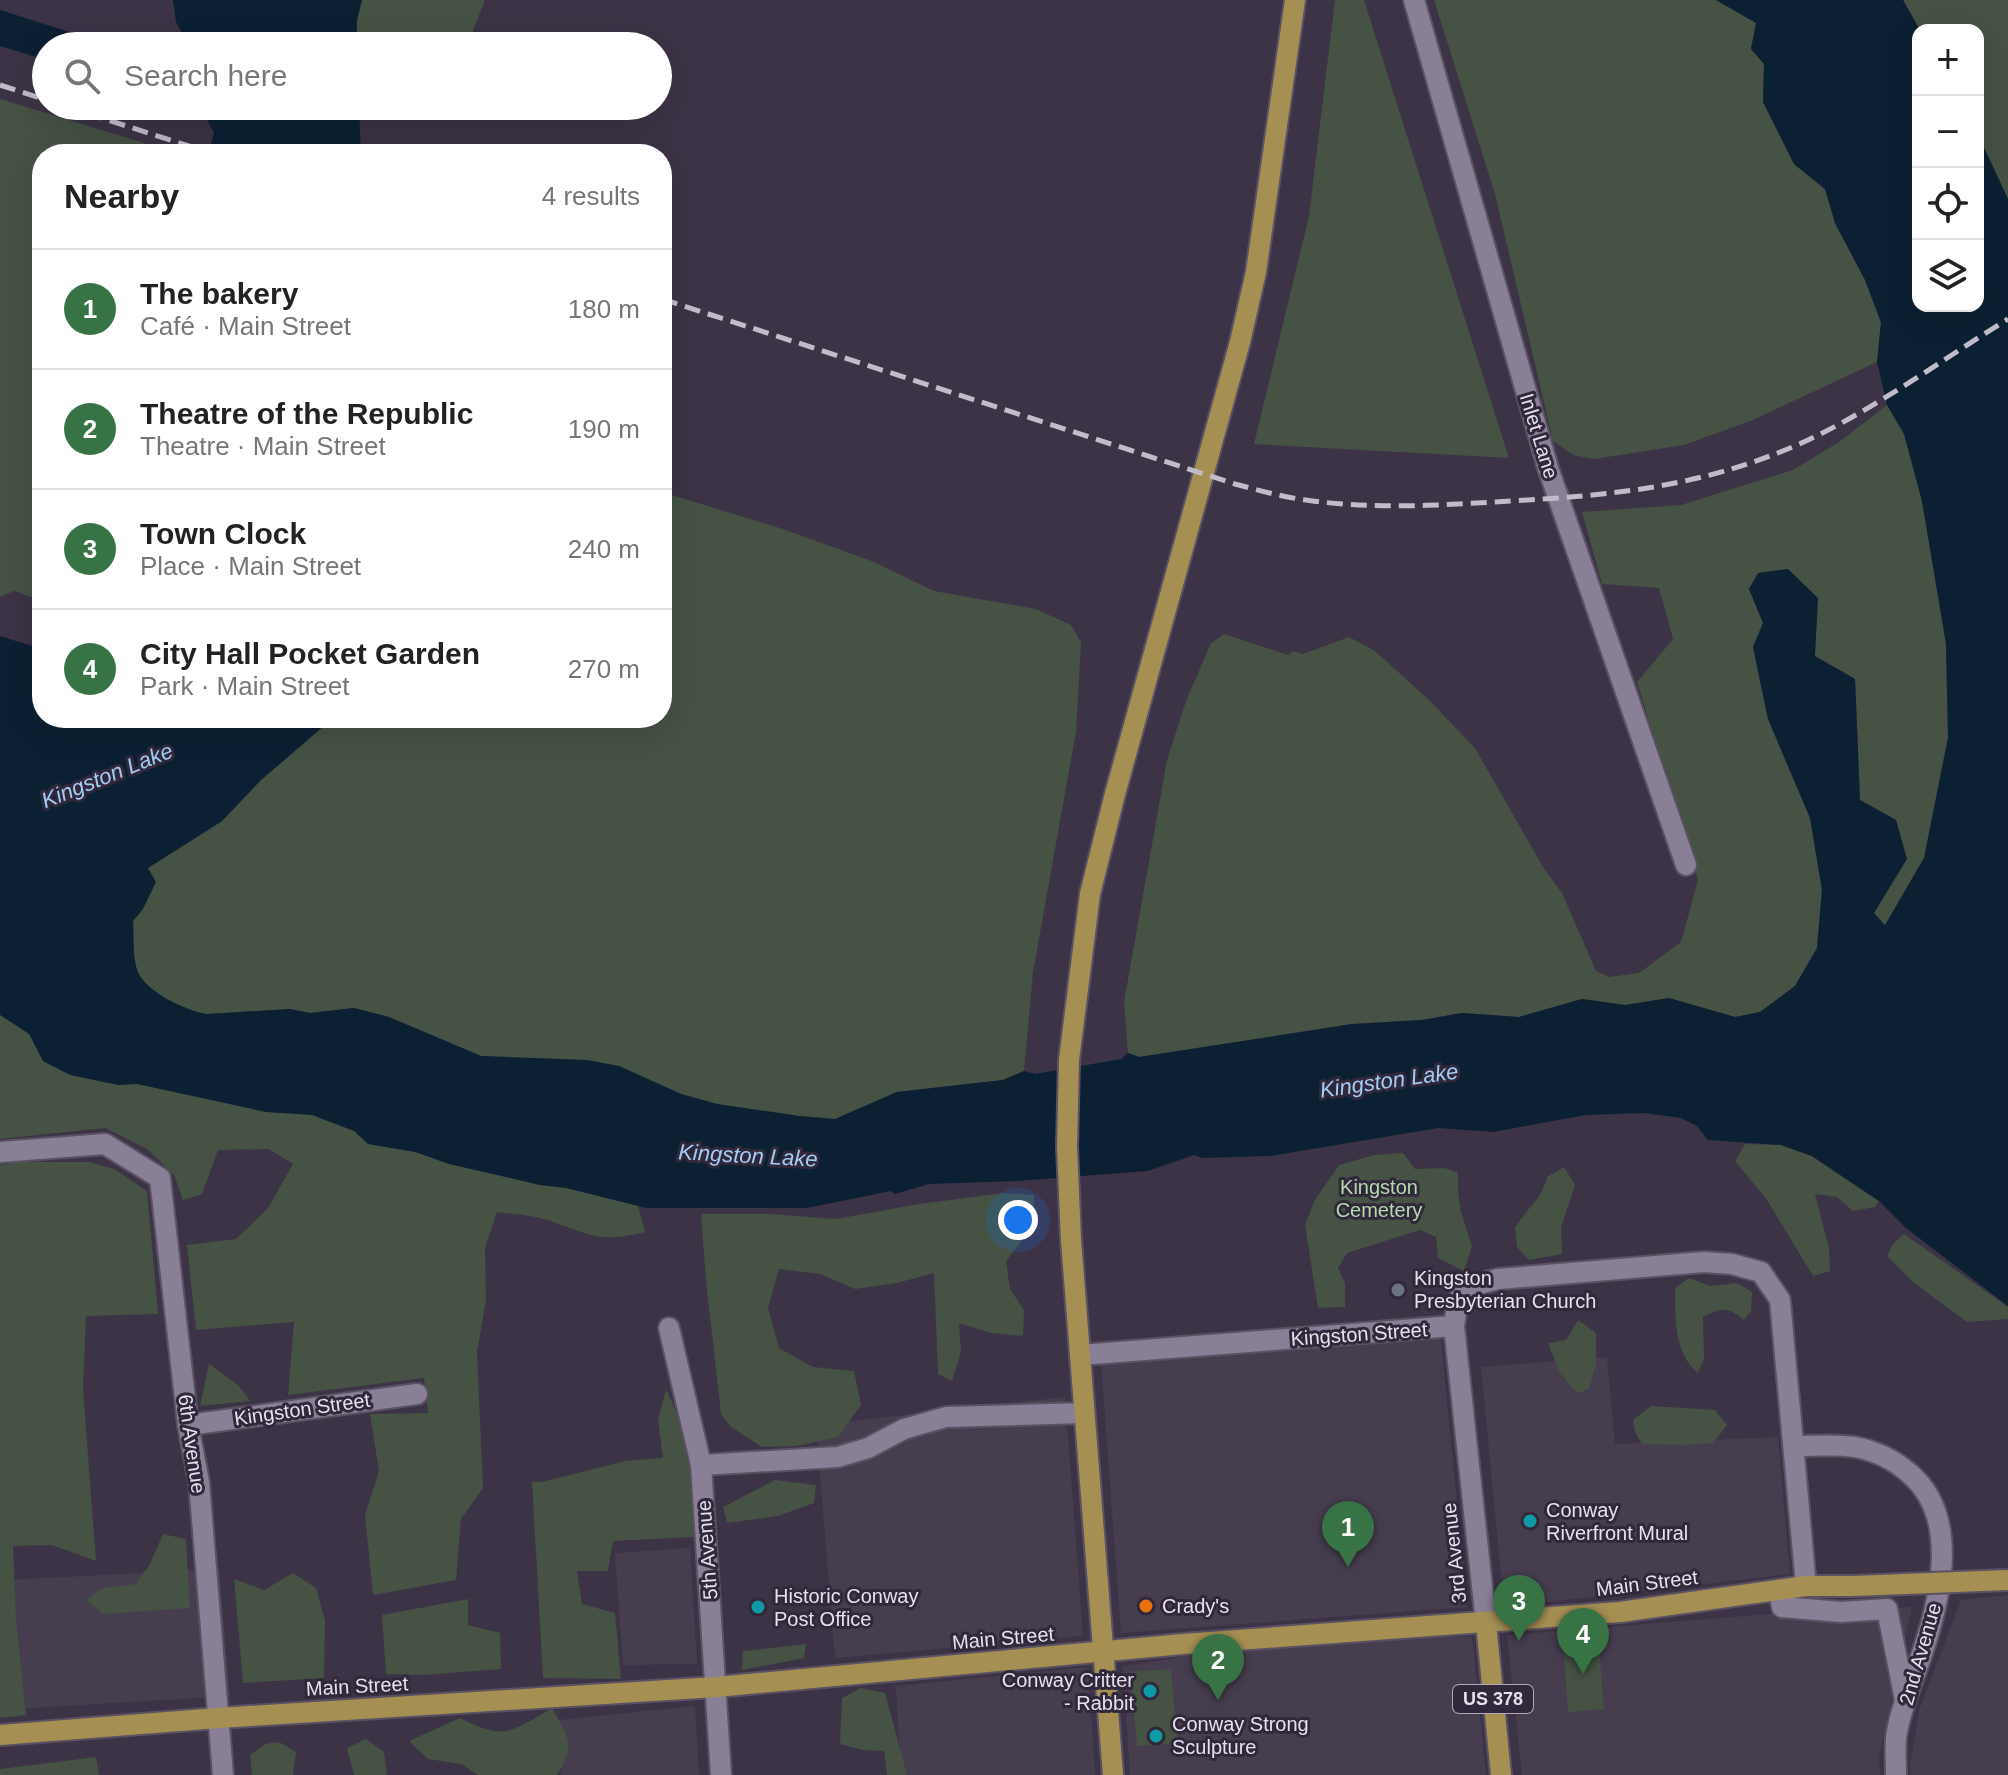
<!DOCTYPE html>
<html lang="en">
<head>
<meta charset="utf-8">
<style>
  body { margin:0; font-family:Helvetica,sans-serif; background:#f2f2f2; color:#222 }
  .controls { position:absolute; right:24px; top:24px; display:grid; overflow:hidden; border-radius:16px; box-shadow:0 8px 32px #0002 }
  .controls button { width:72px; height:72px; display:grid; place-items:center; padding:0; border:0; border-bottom:2px solid #e0e0e0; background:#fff; color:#222; font:40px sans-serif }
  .you { position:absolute; left:1018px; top:1220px; width:28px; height:28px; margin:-20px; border:6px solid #fff; border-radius:50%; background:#1a73e8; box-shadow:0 0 0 12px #1a73e833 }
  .badge { display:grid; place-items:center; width:52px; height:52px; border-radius:50%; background:#387346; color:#fff; font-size:26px; font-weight:700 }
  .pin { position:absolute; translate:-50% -66px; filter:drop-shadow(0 2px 4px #0008) }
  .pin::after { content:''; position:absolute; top:42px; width:28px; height:24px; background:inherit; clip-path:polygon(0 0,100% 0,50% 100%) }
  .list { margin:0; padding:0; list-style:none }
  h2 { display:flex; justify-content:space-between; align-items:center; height:104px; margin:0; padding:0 32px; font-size:34px }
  h2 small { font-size:26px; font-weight:400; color:#767676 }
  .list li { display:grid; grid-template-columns:52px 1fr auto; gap:24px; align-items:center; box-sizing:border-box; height:120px; padding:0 32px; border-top:2px solid #e0e0e0 }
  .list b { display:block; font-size:30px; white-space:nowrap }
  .list p { margin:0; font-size:26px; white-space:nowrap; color:#767676 }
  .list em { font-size:26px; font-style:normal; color:#767676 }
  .icon { flex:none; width:44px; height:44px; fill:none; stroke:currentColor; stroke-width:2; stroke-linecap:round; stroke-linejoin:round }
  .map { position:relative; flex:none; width:2008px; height:1775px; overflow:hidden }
  .search { position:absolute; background:#fff; box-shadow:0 8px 32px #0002; left:32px; top:32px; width:640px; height:88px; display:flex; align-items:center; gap:20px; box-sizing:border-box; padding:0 28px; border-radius:44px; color:#767676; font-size:30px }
  .panel { position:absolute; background:#fff; box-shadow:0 8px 32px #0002; left:32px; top:144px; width:640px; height:584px; border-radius:32px }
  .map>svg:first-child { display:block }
</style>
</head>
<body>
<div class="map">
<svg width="2008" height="1775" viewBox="0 0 2008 1775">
  <rect width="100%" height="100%" fill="#3c3346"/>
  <g fill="#463e4f">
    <path d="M1440 1329 1467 1607 1121 1633 1101 1362Z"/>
    <path d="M1607 1357 1615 1444 1778 1437 1790 1574 1504 1607 1481 1367Z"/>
    <path d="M1065 1397 1083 1636 835 1658 816 1425Z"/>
    <path d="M690 1548 697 1664 623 1665 615 1553Z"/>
    <path d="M219 1569 230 1696 16 1709 6 1580Z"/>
    <path d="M2008 1595V1775H1911L1910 1764 1920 1708 1961 1600Z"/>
    <path d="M1912 1607 1879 1757 1880 1775H1522L1507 1635 1820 1610 1841 1612Z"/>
    <path d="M1333 1634 1472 1637 1486 1775H1130L1123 1666Z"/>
    <path d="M1088 1667 1095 1775H901L896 1686Z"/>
    <path d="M695 1706 699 1775H561L558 1720Z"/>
  </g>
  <g fill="#455244">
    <path d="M362 0H485L467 46H356L357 20Z"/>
    <path d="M1335 0H1364L1509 458 1254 444 1309 216Z"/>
    <path d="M1434 0H1716L1756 23 1751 49 1764 64 1763 102 1794 164 1825 189 1835 223 1865 280 1881 323 1877 362 1753 420 1684 445 1594 459 1573 455 1553 441 1495 194Z"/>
    <path d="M1903 0H2008V199L1978 135V30H1920Z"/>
    <path d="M0 99 180 154H42V601L14 591 0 597Z"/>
    <path d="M1887 405 1904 434 1922 501 1946 644 1948 737 1924 858 1885 926 1874 914 1896 820 1860 800 1855 679 1814 656 1788 569 1759 573 1749 589 1763 623 1753 647 1768 719 1810 818 1822 890 1817 948 1795 986 1760 1012 1735 1017 1669 998 1625 1005 1582 999 1519 1017 1462 1013 1422 1020 1352 1024 1139 1057 1128 1053 1124 1002 1167 760 1186 701 1211 643 1224 634 1288 655 1293 651 1303 654 1349 637 1375 651 1427 698 1475 748 1543 867 1562 893 1596 971 1609 977 1639 973 1681 942 1698 880 1637 682 1673 639 1659 588 1602 584 1582 512 1681 505 1793 470 1839 442Z"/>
    <path d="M662 492 783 529 874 562 934 591 1036 609 1071 625 1081 642 1076 732 1033 972 1024 1071 1003 1080 897 1092 835 1119 799 1116 717 1104 681 1094 619 1066 481 1056 389 1017 354 1008 310 1013 290 1009 206 1014C187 1011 145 992 138 972 132 958 134 936 133 921L143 909 148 868 222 821 261 780 333 718H662Z"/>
    <path d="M0 999 636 1199 645 1232C597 1244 591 1234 547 1220 532 1215 513 1214 497 1212L485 1248 486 1299 477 1352 483 1488 461 1519 456 1580 373 1595 365 1515 379 1471 370 1414 428 1413 424 1378 288 1395 294 1322 196 1330 187 1245 236 1239 268 1208 293 1164 269 1149 218 1150 202 1194 183 1200 174 1175 147 1149 105 1128 0 1139Z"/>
    <path d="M1745 1144 1781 1145 1811 1156 1879 1201 1875 1207 1853 1211 1837 1197 1815 1194 1829 1248 1830 1271 1813 1276 1767 1200 1735 1161Z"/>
    <path d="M1403 1153 1415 1169 1445 1168 1458 1173V1191L1461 1212 1472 1246 1464 1271 1438 1258 1436 1237 1420 1230 1347 1253 1338 1268 1345 1283V1307L1318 1308 1305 1225 1315 1200 1339 1165 1374 1155Z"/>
    <path d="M19 1162H89L114 1169 147 1191 158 1314 86 1316 83 1389 96 1561 52 1545 13 1546 16 1619 26 1715 0 1718V1165Z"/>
    <path d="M1564 1167 1575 1185 1561 1227 1562 1254 1529 1260 1517 1247 1515 1228C1527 1207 1542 1200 1547 1177Z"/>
    <path d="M1004 1193 1034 1195V1225L1006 1261 1010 1289 1024 1310 1023 1336 991 1333 959 1323 961 1352 952 1381 938 1374 934 1273 897 1283 855 1289 820 1274 779 1269 768 1308 779 1348 813 1367 854 1371 861 1405 838 1437 797 1446 762 1447 731 1427 721 1414 706 1281 701 1214H770L836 1219 919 1204Z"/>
    <path d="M1904 1234 2008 1307V1319L1967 1322 1913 1282 1887 1256 1893 1244Z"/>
    <path d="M1689 1278 1710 1286 1737 1283 1752 1292 1751 1311 1744 1320C1727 1306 1722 1308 1703 1317L1704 1359 1698 1373C1674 1354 1675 1316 1675 1288Z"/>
    <path d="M1578 1320 1596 1333V1364L1589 1389 1577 1393 1560 1373 1548 1343 1566 1340Z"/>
    <path d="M209 1364 239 1386 250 1401 200 1406Z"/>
    <path d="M666 1389C692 1441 692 1480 694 1537L613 1541 608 1571H577L582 1604 615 1613 621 1679 543 1678 532 1482H542L625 1461 663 1458 658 1420Z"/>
    <path d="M1651 1406 1715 1410 1727 1425 1713 1443 1683 1445 1642 1444 1635 1432 1633 1420Z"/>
    <path d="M775 1480 816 1485 814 1503 778 1516 727 1523 723 1507Z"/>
    <path d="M163 1534 186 1539 190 1608 104 1614 86 1600 102 1588 136 1584 150 1564Z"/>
    <path d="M293 1573 316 1588 325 1620 324 1678 243 1683 234 1579 264 1590Z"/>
    <path d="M468 1599V1625L500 1633 501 1669 424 1675 386 1674 382 1615Z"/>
    <path d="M1598 1636 1604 1709 1568 1712 1563 1638Z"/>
    <path d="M806 1644 804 1658 742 1670 743 1651Z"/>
    <path d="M1171 1669 1177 1743 1137 1746 1130 1672Z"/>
    <path d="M861 1688 885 1693 907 1775H887L884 1751 863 1750 840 1744 842 1698Z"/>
    <path d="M552 1708C568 1737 577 1745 557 1775H478L461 1764 428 1759 409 1741 460 1718C505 1741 511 1732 552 1708Z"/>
    <path d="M366 1739 384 1752 387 1775H354L347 1748Z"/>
    <path d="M279 1742 296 1752 293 1775H252L250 1755 265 1744Z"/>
    <path d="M96 1757 99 1775H0V1769Z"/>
  </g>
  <g fill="#0c2033">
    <path d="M173 0H362L357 20 356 46H189L176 22Z"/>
    <path d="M1716 0H1903L1920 30H1918V306H1978V135L2008 199V1306L1906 1228 1879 1201 1812 1156 1781 1145 1708 1140 1697 1126 1681 1118 1644 1113 1586 1115 1493 1132 1438 1128 1270 1156 1202 1158 1194 1155 1148 1171 1017 1181 929 1184 895 1194 891 1191 807 1208H646L566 1188 540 1185 449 1164 415 1152 368 1144 354 1131 312 1115 266 1112 137 1084 118 1085 70 1075 43 1061 29 1034 0 1015V636L42 649V718H333L261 780 222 821 148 868 156 882 143 909 133 921C134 936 132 958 138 972 146 992 187 1011 207 1014L290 1009 310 1013 354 1008 389 1017 481 1056 587 1060 619 1066 681 1094 717 1104 799 1116 835 1119 897 1092 1003 1080 1024 1071 1035 1074 1121 1059 1128 1053 1139 1057 1352 1024 1422 1020 1462 1013 1519 1017 1582 999 1625 1005 1669 998 1735 1017 1760 1012 1795 986 1817 948 1822 890 1810 818 1768 719 1753 647 1763 623 1749 589 1758 573 1788 569 1818 598 1815 656 1855 679 1860 800 1896 820 1907 859 1874 913 1885 925 1924 858 1948 738 1946 644 1922 501 1904 434 1887 405 1877 362 1881 322 1865 280 1835 223 1825 189 1794 164 1763 102 1764 64 1751 49 1756 23Z"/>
    <path d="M0 10 114 46H46V60L0 46Z"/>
    <path d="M186 106H359L361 154H208L214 133 204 114Z"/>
  </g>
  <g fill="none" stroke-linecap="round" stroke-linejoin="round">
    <g stroke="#5a5162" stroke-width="24">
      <g id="minor">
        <path d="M1414 0 1548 468 1686 865"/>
        <path d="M0 1152 105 1144 160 1178 188 1425 199 1482 223 1775"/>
        <path d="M669 1328 701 1465 721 1775"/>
        <path d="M1080 1355 1454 1326"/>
        <path d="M188 1425 417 1394"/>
        <path d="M1794 1446C1813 1446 1836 1444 1855 1447 1876 1451 1893 1459 1909 1473 1964 1519 1938 1610 1917 1668 1909 1691 1899 1714 1896 1738 1895 1750 1896 1763 1896 1775"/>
        <path d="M701 1465 838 1457 868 1448 904 1429 946 1417 1084 1413"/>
        <path d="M1779 1590 1782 1607 1841 1612 1887 1609 1905 1700"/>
        <path d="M1486 1623 1454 1326C1459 1288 1461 1289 1498 1279L1704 1262 1732 1264 1761 1272 1780 1300 1806 1586"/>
      </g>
    </g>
    <g stroke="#5a5162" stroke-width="24">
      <g id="major">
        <path d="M1486 1623 1501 1775"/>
        <path d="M0 1735 218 1718 716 1687 1183 1644 1620 1612 1806 1586H1853"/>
        <path d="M1113 1775 1071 1240 1067 1147 1069 1060 1090 894 1115 794 1240 342 1256 272 1295 0"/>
      </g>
    </g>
    <use href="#minor" stroke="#897f96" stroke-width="20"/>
    <use href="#major" stroke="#a58f53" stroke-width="20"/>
    <g stroke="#c2bbc9" stroke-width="5" stroke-dasharray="16 8" stroke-linecap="butt">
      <path d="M0 85 46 100"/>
      <path d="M64 106 214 154"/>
      <path d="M662 299 1235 484C1258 490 1282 497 1306 500 1374 510 1443 505 1511 501 1615 495 1698 487 1795 446 1868 414 1940 361 2008 319"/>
    </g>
    <g stroke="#5a5162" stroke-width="24" stroke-linecap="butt">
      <path id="major-bridge" d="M1853 1586 2008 1580"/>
    </g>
    <use href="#major-bridge" stroke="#a58f53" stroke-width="20"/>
  </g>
  <circle fill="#6b7280" stroke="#31293b" stroke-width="3" cx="1398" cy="1290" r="8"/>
  <g fill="#0f9aa8" stroke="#31293b" stroke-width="3">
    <circle cx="1530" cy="1521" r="8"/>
    <circle cx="758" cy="1607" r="8"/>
    <circle cx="1150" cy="1691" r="8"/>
    <circle cx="1156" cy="1736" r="8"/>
  </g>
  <circle fill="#e8710a" stroke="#31293b" stroke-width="3" cx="1146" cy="1606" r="8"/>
  <g text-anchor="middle" stroke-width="6" stroke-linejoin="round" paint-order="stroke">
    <rect fill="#31293b" stroke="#b0a9b8" stroke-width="2" x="1453" y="1685" width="80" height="28" rx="6"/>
    <g font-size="18" font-weight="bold" fill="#e6e0ed">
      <text x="1493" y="1705">US 378</text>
    </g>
    <g font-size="20" fill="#e6e0ed" stroke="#31293b">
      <text transform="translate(1539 436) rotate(73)" y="7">Inlet Lane</text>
      <text transform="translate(1359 1334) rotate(-4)" y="7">Kingston Street</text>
      <text transform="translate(302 1409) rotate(-8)" y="7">Kingston Street</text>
      <text transform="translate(192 1444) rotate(82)" y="7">6th Avenue</text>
      <text transform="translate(707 1550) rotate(-94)" y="7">5th Avenue</text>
      <text transform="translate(1454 1553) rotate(-96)" y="7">3rd Avenue</text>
      <text transform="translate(1647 1583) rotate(-7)" y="7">Main Street</text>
      <text transform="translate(1003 1638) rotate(-5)" y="7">Main Street</text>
      <text transform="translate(1920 1654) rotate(-74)" y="7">2nd Avenue</text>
      <text transform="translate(357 1686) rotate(-3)" y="7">Main Street</text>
    </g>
    <g font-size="20" fill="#b2daad" stroke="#31293b">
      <text x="1379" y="1194">Kingston<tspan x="1379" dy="23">Cemetery</tspan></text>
    </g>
    <g font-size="20" fill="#e6e0ed" stroke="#31293b" text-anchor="start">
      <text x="1414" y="1285">Kingston<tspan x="1414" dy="23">Presbyterian Church</tspan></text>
      <text x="1546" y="1517">Conway<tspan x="1546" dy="23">Riverfront Mural</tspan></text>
      <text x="774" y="1603">Historic Conway<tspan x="774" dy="23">Post Office</tspan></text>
      <text x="1162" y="1613">Crady's</text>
      <text x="1134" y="1687" text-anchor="end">Conway Critter<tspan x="1134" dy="23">- Rabbit</tspan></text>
      <text x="1172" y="1731">Conway Strong<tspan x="1172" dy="23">Sculpture</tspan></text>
    </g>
    <g font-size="22" font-style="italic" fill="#a1ccf6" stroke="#31293b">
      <text transform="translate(107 775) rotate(-22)" y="8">Kingston Lake</text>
      <text transform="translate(1389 1080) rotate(-8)" y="8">Kingston Lake</text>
      <text transform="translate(748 1155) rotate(3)" y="8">Kingston Lake</text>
    </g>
  </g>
</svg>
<div class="controls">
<button>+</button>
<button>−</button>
<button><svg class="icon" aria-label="locate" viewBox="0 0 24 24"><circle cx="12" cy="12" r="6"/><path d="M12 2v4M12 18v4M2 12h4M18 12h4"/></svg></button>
<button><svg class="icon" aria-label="layers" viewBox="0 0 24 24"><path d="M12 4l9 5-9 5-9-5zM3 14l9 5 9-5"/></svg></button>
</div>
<div class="you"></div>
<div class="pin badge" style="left:1348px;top:1567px">1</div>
<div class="pin badge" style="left:1218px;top:1700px">2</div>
<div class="pin badge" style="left:1519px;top:1641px">3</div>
<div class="pin badge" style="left:1583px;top:1674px">4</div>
<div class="search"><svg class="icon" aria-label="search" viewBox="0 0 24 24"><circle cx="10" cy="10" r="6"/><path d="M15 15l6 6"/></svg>Search here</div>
<section class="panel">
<h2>Nearby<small>4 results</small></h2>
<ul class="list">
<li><span class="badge">1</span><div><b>The bakery</b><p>Café · Main Street</p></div><em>180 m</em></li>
<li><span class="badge">2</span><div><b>Theatre of the Republic</b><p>Theatre · Main Street</p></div><em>190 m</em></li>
<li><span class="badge">3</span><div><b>Town Clock</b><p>Place · Main Street</p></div><em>240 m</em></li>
<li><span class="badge">4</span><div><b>City Hall Pocket Garden</b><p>Park · Main Street</p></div><em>270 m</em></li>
</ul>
</section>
</div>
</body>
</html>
